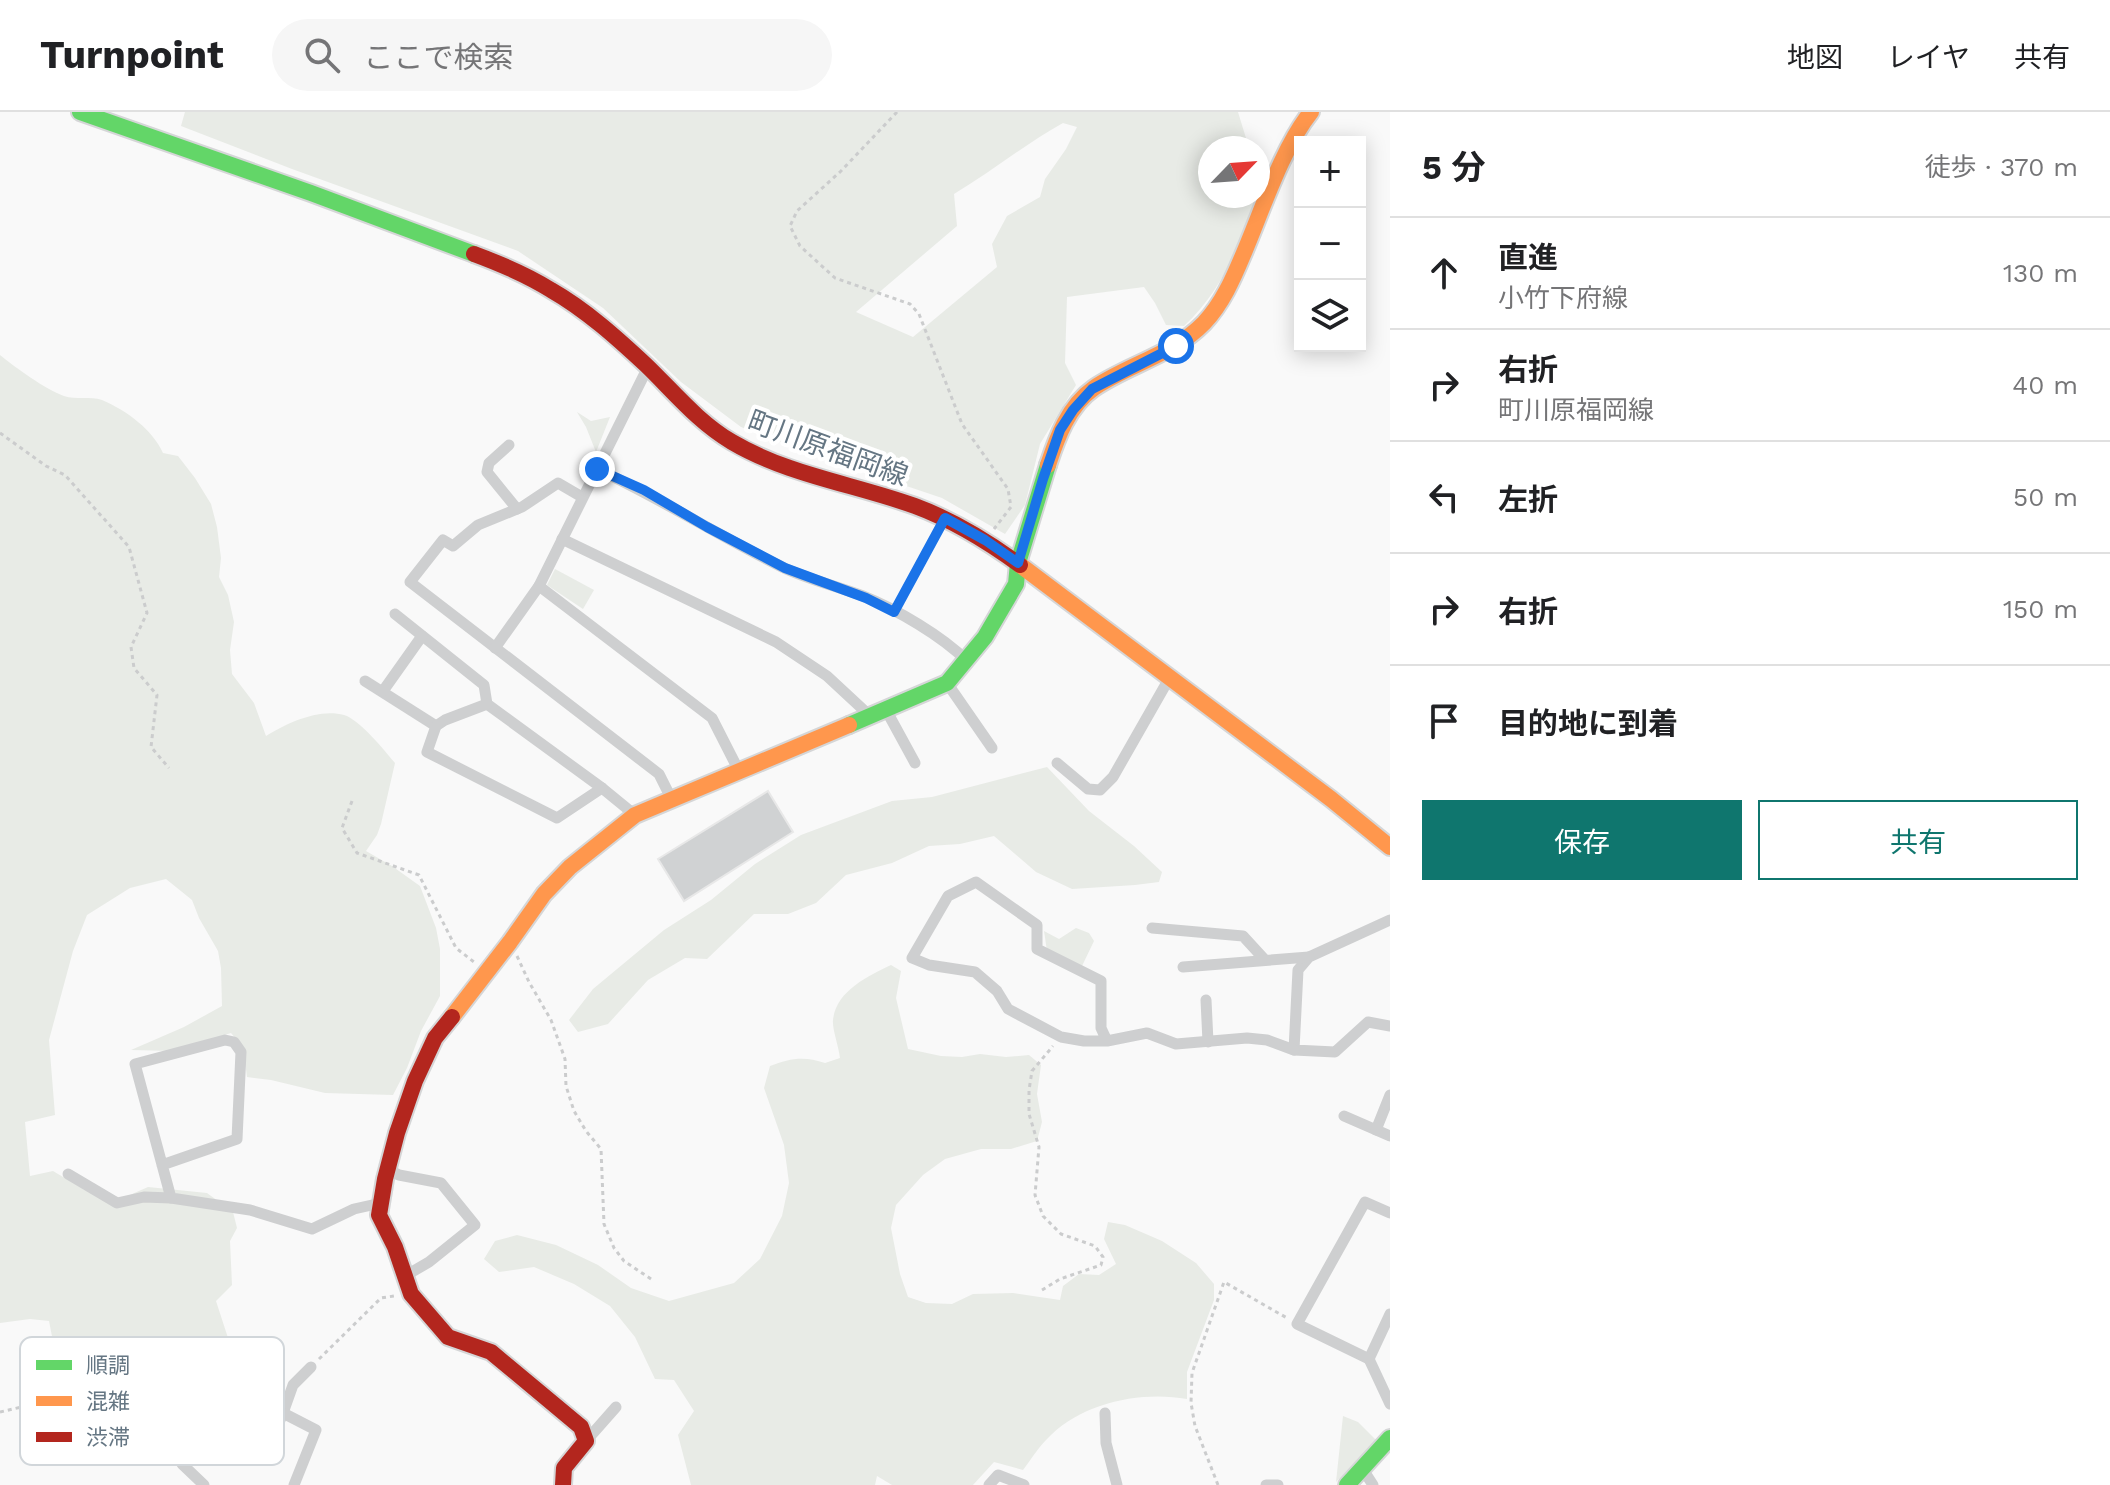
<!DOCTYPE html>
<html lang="ja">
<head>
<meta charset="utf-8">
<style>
  body { margin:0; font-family:"Work Sans","Noto Sans JP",sans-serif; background:#f6f6f6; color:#202124 }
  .controls { position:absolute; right:24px; top:24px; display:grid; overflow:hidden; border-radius:0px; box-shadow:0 4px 20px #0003 }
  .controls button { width:72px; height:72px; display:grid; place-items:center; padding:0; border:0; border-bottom:2px solid #e0e0e0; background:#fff; color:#202124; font:40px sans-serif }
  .compass { position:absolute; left:1198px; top:24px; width:72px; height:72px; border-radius:50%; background:#fff; box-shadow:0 4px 20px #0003; rotate:65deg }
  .stop { position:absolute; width:24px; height:24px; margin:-18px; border:6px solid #1a73e8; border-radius:50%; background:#fff }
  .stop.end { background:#1a73e8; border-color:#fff; box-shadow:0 2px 8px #0008 }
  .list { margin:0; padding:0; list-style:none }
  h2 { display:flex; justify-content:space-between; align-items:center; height:104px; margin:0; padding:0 32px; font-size:34px }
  h2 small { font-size:26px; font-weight:400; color:#757577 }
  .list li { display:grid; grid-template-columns:52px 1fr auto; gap:24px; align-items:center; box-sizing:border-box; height:112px; padding:0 32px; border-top:2px solid #e0e0e0 }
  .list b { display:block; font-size:30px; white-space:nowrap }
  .list p { margin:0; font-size:26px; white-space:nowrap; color:#757577 }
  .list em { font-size:26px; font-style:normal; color:#757577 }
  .actions { display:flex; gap:16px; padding:24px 32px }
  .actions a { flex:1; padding:18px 0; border:2px solid #0f766e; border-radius:0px; text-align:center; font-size:28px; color:#0f766e }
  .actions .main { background:#0f766e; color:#fff }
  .icon { flex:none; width:44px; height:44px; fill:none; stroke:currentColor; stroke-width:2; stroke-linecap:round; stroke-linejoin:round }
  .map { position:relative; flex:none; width:1390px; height:1373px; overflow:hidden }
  header { display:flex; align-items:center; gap:48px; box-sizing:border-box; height:112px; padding:0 40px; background:#fff; border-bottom:2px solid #e0e0e0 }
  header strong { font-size:38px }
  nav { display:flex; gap:44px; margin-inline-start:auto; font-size:28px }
  .search { width:560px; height:72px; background:#f6f6f6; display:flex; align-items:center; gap:20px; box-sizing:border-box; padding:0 28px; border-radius:44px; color:#757577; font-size:30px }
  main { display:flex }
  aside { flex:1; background:#fff }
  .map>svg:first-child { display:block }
</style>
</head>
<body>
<header>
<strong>Turnpoint</strong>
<div class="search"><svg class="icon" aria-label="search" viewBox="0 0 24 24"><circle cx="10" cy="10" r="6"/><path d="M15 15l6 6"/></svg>ここで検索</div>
<nav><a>地図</a><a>レイヤ</a><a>共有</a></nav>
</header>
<main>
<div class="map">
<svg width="1390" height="1373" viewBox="0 0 1390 1373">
  <rect width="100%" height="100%" fill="#f9f9f9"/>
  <g fill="#e8ebe6" fill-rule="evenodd">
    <path d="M185 0H1238L1249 36H1210V84H1258C1239 133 1223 178 1184 214L1166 213 1155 191 1144 175 1067 185 1065 251 1076 273 1040 332 1025 393 1005 422 942 386 844 353 741 315 681 270 603 196 518 139 292 57 181 14ZM1063 11 1077 15 1066 37 1045 67 1040 85 1007 104 992 132 997 155 913 225 856 200 957 114 954 82C991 60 1025 32 1063 11Z"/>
    <path d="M0 243C16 256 45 277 64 284 76 288 90 284 102 288 126 298 153 318 163 341L178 344 195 366 211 392 217 415 221 446 219 465 228 483 234 510 230 538 232 562 254 591 266 624C287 611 319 596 344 603 359 607 385 639 395 651L381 712 377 723 366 739 392 754 420 774 436 816 440 837V884L421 919 407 956 393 983 325 981 271 968 247 965 243 935 231 921 173 939 131 938 184 915 222 894 221 856 218 839 199 806 192 788 166 767 130 776 87 803 73 839 49 928 55 1003 25 1010 30 1064 53 1059 85 1078 123 1086 148 1075 207 1081 233 1100 237 1116 230 1129 232 1173 216 1189 242 1269 264 1308 254 1319 220 1301 206 1335 181 1326 145 1301 122 1272 89 1250 58 1255 49 1209 30 1207 0 1211Z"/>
    <path d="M577 300 591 309 610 305 596 340 586 315Z"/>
    <path d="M555 457 594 478 583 497 547 473Z"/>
    <path d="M1047 655 1089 699 1134 734 1162 760 1159 770 1135 773 1072 777 1036 760 994 724 960 732 929 734 892 751 846 763 816 791 788 802H754L707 847 685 846 648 868 608 912 578 920 569 908 593 877 664 818 711 788 755 752 801 723 892 689 932 685Z"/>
    <path d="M1076 816 1089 821 1094 829 1082 854 1047 839 1044 819 1059 827Z"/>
    <path d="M891 853 901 859 896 886 908 937 941 944 962 945 980 942 1006 945 1029 943 1041 953 1037 982 1042 1010 1037 1029 1011 1037H981L945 1047 923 1063 896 1093 891 1116 900 1162 908 1185 926 1191 952 1192 973 1182 1013 1181 1060 1188 1063 1174 1079 1162 1099 1163 1116 1152 1104 1127 1108 1110 1125 1113 1162 1129 1196 1151 1214 1172V1188L1187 1260V1287C1142 1279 1085 1290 1051 1323 1040 1333 1032 1346 1023 1358L994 1350 973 1373H892L877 1364 875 1373H691L678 1323 694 1299 674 1268 655 1267 635 1225 610 1194 574 1172 534 1155 499 1160 484 1147 495 1129 517 1123 556 1133 598 1153 631 1176 669 1189 734 1171 760 1147 782 1104 789 1071 784 1033 764 976 770 954C790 946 805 944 825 951L840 946C839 935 832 917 833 908 836 879 868 864 891 853Z"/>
    <path d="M1343 1304 1358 1310 1376 1328 1336 1370Z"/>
  </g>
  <path fill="#d0d2d3" stroke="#e8e8e8" stroke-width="2" d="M768 679 793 720 684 789 658 747Z"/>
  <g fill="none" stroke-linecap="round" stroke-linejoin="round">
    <g stroke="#d5d6d7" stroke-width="20">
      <g id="fast">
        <path d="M80 0 311 81 474 142"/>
        <path d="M849 613 947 571 985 525 1016 472 1018 451 1048 353"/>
        <path d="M1347 1373 1390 1326"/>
      </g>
    </g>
    <g stroke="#d5d6d7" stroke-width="20">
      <g id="slow">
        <path d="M1048 353C1057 326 1068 294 1094 276 1129 252 1173 243 1204 211 1222 192 1233 167 1243 143 1262 99 1282 36 1311 0"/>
        <path d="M1020 453 1331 687 1390 735"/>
        <path d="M452 905 510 830 544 782 570 755 635 703 849 613"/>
      </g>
    </g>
    <g stroke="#d5d6d7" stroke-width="20">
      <g id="jam">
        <path d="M474 142C501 152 527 163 551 178 586 198 617 226 646 253 674 280 698 310 732 330 788 363 854 372 915 394 953 408 987 429 1020 453"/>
        <path d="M452 905 435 926 415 969 397 1021 385 1067 379 1103 395 1135 411 1182 448 1225 491 1240 581 1315 586 1329 564 1356 563 1373"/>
      </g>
    </g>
    <g stroke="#cbcccd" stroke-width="3" stroke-dasharray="4 4" stroke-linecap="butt">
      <path d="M897 0 841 59 797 99 790 114 800 134 835 166 910 192 919 202 962 312 1008 377 1011 395 994 417"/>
      <path d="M0 321 46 354 65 363 129 435 147 501 131 535 134 556 157 583 151 635 169 656"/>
      <path d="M352 689 342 716 357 741 419 763 456 836 474 850"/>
      <path d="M517 844 529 870 551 908 565 947 566 974 574 999 586 1019 601 1037 604 1112 614 1136 624 1149 651 1167"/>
      <path d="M1042 1178 1060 1167 1101 1153 1103 1145 1095 1134 1061 1122 1043 1104 1035 1083 1039 1035 1029 1002V978L1032 959 1053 934"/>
      <path d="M319 1247 381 1186 394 1184"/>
      <path d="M0 1300 77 1282 95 1287 123 1310 171 1344"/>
      <path d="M1218 1373 1195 1314 1191 1291 1192 1261 1224 1170 1287 1206"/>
    </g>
    <path stroke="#cecfd0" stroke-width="6" d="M895 498 943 409"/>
    <g stroke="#cecfd0" stroke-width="11">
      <path d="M648 255 539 474 712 606 739 659"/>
      <path d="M509 333 489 351 487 360 517 397"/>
      <path d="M597 357C660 386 719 424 782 455 807 467 836 474 863 484 896 497 942 524 967 549"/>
      <path d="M582 385 558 371 522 395 478 413 453 434 443 428 410 470 659 662 672 688"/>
      <path d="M562 427 776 530 827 564 869 603"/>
      <path d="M395 502 484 573 487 592 602 676 635 703"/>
      <path d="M495 536 539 474"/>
      <path d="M365 569 436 614"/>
      <path d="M947 571 992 636"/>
      <path d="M383 579 422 524"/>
      <path d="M487 592 445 608 436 614 427 640 557 706 602 676"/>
      <path d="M885 596 915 651"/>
      <path d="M1057 651 1088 677 1100 678 1113 665 1170 565"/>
      <path d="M1390 808 1309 845 1298 858 1294 938 1335 940 1368 910 1390 914"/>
      <path d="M1152 816 1243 824 1265 848"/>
      <path d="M1183 855 1309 845"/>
      <path d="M1206 888 1208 930"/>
      <path d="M1107 929 1101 916V869L1037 837V813L976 770 948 784 912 846 929 853 975 860 997 879 1008 897 1061 925 1084 929H1107L1147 921 1176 932 1247 926 1267 928 1294 938"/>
      <path d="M1344 1004 1390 1024"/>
      <path d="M1376 1018 1390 983"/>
      <path d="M162 1053 237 1027 241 940 234 930 225 928 135 952 171 1086 250 1098 312 1117 354 1097 381 1091"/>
      <path d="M387 1057 399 1063 441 1071 475 1113 429 1150 405 1164"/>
      <path d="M68 1062 117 1091 144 1085 171 1086"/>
      <path d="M1390 1202 1369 1247 1390 1292"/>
      <path d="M1369 1247 1297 1212 1365 1090 1390 1101"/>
      <path d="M248 1265 283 1301 293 1273 311 1255"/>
      <path d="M1105 1301 1106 1331 1117 1373"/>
      <path d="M586 1329 616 1295"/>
      <path d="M263 1348 283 1301 316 1318 294 1373"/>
      <path d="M182 1352 204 1373"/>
      <path d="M1362 1356 1373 1373"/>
      <path d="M989 1373 998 1363 1024 1373"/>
      <path d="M1266 1373H1278"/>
    </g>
    <use href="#fast" stroke="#63d668" stroke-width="16"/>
    <use href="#slow" stroke="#ff974d" stroke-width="16"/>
    <use href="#jam" stroke="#b3261e" stroke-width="16"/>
  </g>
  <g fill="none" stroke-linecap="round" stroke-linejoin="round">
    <path stroke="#1a73e8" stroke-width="10" d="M597 357 644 378 707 415 785 456 866 486 894 500 945 406 985 428 1018 451 1043 367 1060 318 1073 298 1092 277 1176 234"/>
  </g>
  <g text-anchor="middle" stroke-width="8" stroke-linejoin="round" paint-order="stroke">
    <g font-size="28" fill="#657683" stroke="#fff">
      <text transform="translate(828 336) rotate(20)" y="10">町川原福岡線</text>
    </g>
  </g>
  <rect x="20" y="1225" width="264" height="128" rx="12" fill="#fff" stroke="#d1d6da" stroke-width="2"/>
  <rect x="36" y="1248" width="36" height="10" fill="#63d668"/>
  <rect x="36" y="1284" width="36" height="10" fill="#ff974d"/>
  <rect x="36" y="1320" width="36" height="10" fill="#b3261e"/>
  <g font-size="22" fill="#657683">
    <text x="86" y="1261">順調</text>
    <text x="86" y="1297">混雑</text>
    <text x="86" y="1333">渋滞</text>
  </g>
</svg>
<div class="controls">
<button>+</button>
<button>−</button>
<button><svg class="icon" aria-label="layers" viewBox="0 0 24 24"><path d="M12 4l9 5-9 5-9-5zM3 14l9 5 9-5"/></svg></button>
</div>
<svg class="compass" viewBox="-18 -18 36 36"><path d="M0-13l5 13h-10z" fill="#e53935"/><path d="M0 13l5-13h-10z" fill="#757577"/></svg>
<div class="stop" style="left:1176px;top:234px"></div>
<div class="stop end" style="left:597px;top:357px"></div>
</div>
<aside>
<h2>5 分<small>徒歩 · 370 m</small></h2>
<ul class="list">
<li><svg class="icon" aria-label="ahead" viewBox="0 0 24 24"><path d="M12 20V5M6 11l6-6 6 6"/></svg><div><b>直進</b><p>小竹下府線</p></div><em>130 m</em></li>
<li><svg class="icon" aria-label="right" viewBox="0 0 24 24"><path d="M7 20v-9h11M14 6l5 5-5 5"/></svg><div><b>右折</b><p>町川原福岡線</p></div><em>40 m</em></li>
<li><svg class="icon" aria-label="left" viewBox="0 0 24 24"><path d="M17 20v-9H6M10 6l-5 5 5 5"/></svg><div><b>左折</b></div><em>50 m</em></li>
<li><svg class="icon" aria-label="right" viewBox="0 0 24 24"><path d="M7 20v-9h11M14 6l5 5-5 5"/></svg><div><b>右折</b></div><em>150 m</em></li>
<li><svg class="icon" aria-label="arrive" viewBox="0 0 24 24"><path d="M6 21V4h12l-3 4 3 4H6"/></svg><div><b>目的地に到着</b></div></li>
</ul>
<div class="actions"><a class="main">保存</a><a>共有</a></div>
</aside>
</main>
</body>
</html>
